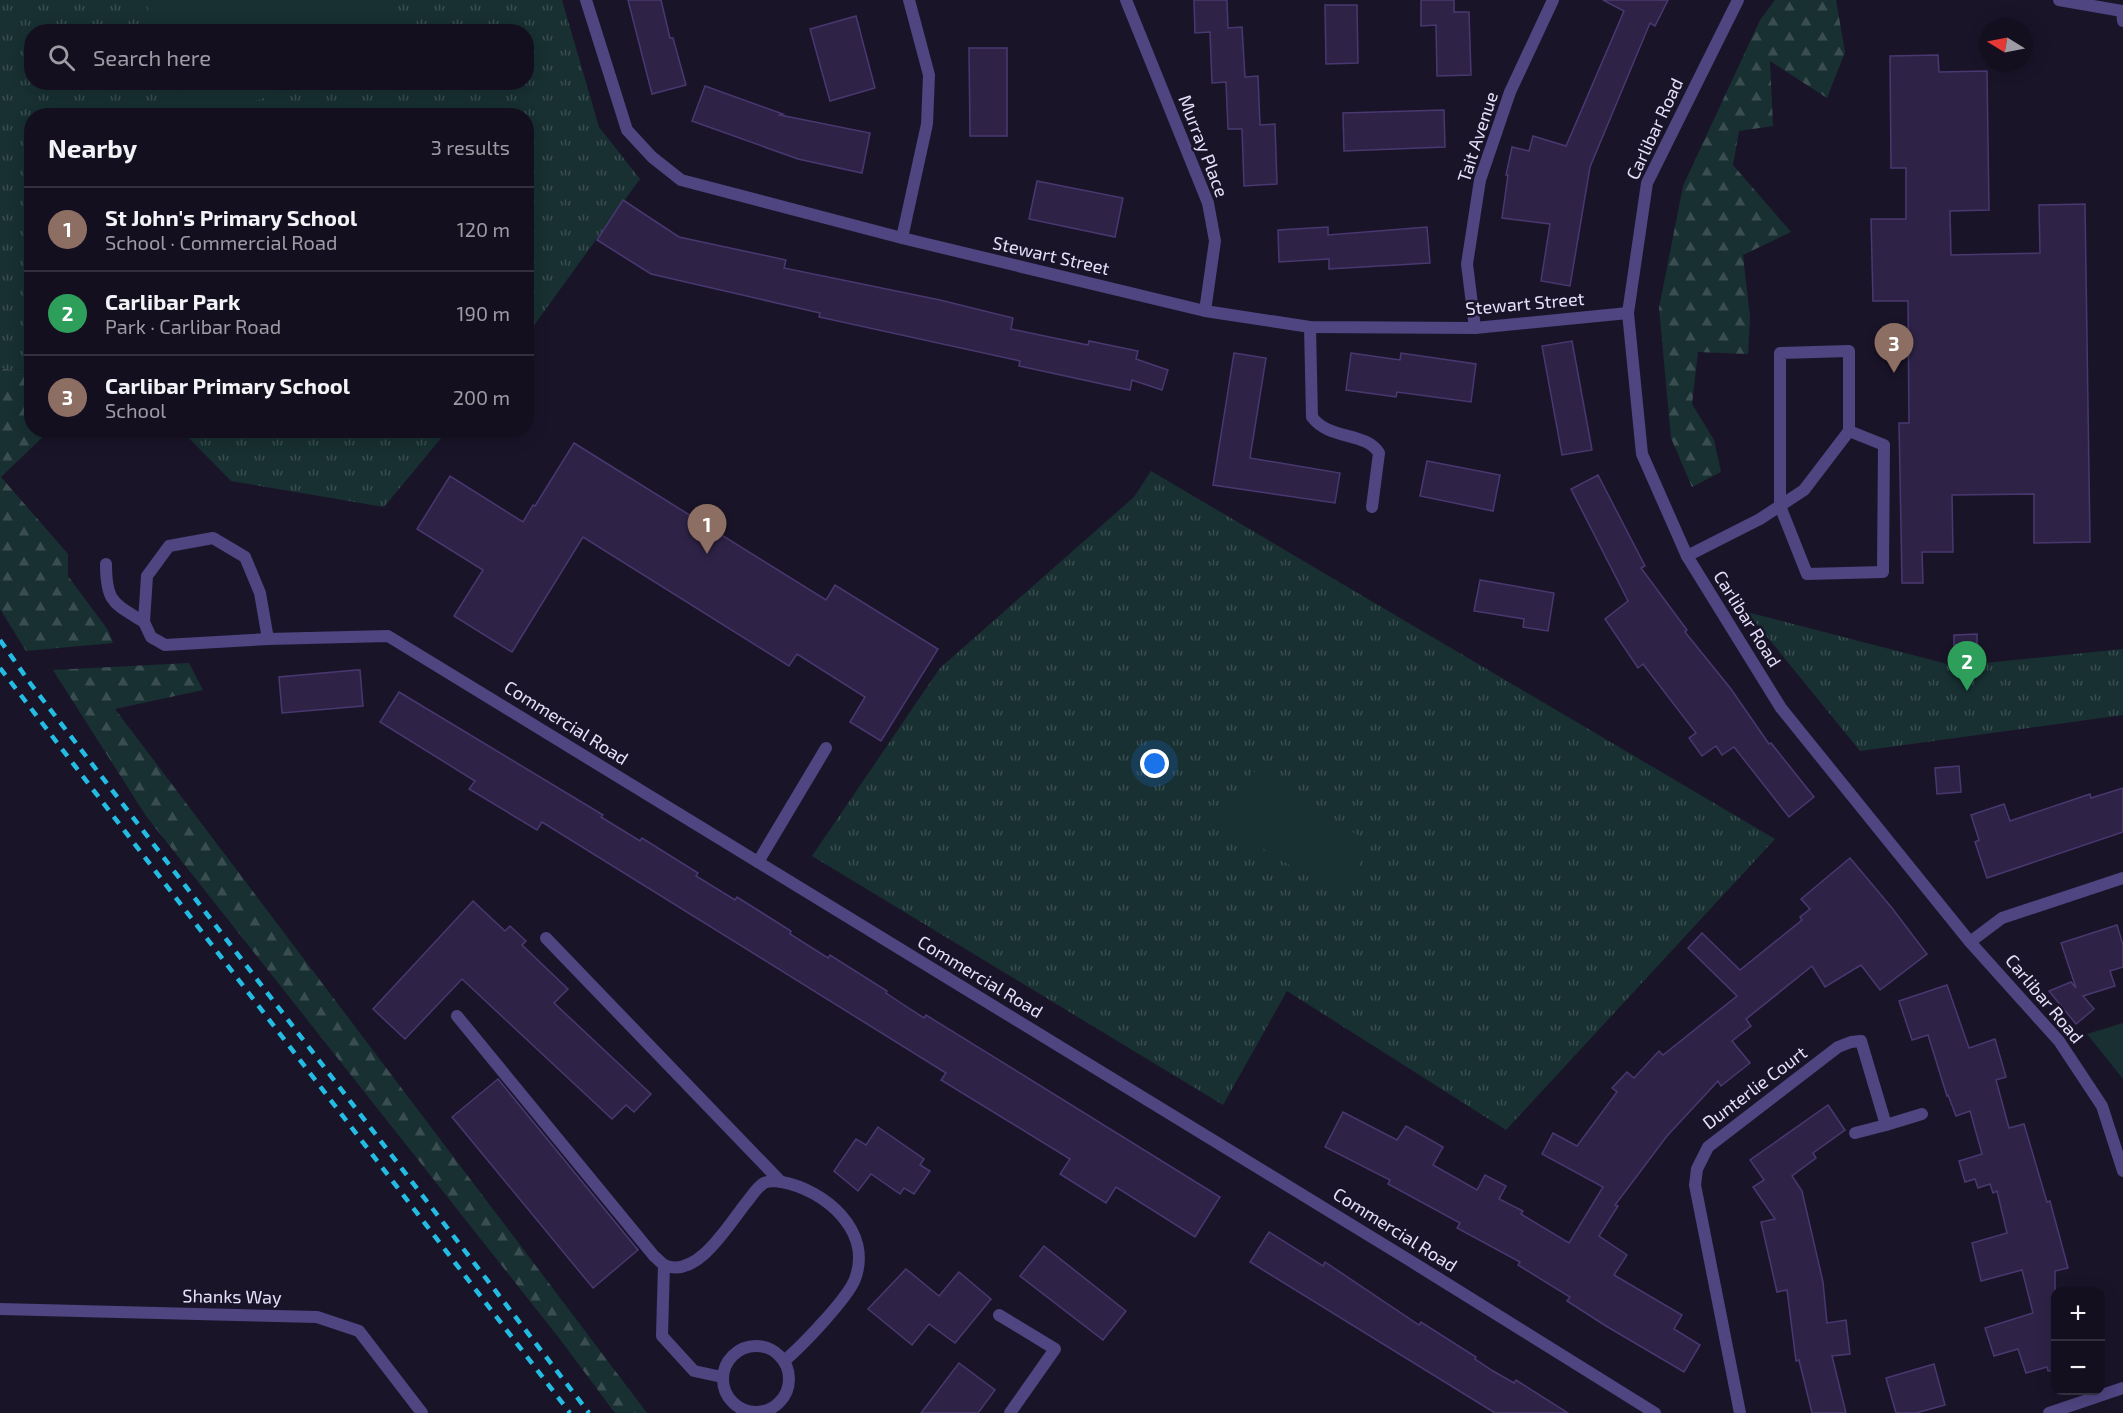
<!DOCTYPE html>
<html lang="en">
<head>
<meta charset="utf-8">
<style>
  body { margin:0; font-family:"Exo 2",sans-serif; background:#211d2c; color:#f1f3f6 }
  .controls { position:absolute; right:18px; bottom:18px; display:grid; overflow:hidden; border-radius:12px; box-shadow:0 3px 15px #0003 }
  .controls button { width:54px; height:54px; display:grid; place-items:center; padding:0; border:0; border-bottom:2px solid #332f3d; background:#140f1f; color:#f1f3f6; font:30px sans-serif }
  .compass { position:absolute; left:1979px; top:18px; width:54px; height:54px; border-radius:50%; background:#140f1f; box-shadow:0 3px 15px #0003; rotate:280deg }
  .you { position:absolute; left:1155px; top:764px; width:21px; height:21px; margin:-15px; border:4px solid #fff; border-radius:50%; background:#1a73e8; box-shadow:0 0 0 9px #1a73e833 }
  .badge { display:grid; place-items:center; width:39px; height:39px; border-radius:50%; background:#7c3aed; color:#fff; font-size:20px; font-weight:700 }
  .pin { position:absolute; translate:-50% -50px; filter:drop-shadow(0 2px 3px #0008) }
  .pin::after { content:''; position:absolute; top:32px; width:21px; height:18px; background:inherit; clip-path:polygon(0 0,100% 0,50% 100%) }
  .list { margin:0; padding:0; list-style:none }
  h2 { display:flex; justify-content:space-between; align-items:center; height:78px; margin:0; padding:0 24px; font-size:26px }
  h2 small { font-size:20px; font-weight:400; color:#9d9ca4 }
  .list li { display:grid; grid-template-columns:39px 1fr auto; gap:18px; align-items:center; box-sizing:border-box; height:84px; padding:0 24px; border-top:2px solid #332f3d }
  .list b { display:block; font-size:22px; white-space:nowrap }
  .list p { margin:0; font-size:20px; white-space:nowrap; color:#9d9ca4 }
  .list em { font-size:20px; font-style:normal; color:#9d9ca4 }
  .icon { flex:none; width:33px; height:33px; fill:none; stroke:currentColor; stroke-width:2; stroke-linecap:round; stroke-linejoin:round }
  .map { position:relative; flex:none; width:2123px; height:1413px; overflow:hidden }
  .search { position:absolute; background:#140f1f; box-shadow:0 3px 15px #0003; left:24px; top:24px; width:510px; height:66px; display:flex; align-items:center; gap:15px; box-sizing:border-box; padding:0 21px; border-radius:24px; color:#9d9ca4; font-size:22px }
  .panel { position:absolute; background:#140f1f; box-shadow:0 3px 15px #0003; left:24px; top:108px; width:510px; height:330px; border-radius:24px }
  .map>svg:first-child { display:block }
</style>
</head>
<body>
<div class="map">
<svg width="2123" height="1413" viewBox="0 0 2123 1413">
  <defs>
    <pattern id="forest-firs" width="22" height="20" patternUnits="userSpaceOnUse" patternTransform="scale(1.5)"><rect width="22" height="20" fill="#183032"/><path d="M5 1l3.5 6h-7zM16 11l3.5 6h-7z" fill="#3a4e51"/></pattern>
    <pattern id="park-tufts" width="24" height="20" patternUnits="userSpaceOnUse" patternTransform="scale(1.5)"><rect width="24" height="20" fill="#183032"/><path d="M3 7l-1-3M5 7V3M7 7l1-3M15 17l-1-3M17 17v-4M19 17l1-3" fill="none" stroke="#3a4e51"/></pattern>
  </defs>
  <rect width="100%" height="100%" fill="#1a1429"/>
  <g fill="url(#forest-firs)">
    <path d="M1775 0H1836L1845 52 1827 98 1770 61 1773 126 1739 131 1733 165 1791 232 1743 255 1750 317 1748 354 1698 352 1692 404 1714 440 1721 472 1692 487 1671 438 1659 308 1683 186 1760 20Z"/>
    <path d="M0 368 13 370 31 369 32 430 49 431 1 477 68 554V576L108 630 113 643 26 651 0 609Z"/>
    <path d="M189 663 203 690 115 709 647 1413H615L559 1338 146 816 53 670Z"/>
  </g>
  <g fill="url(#park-tufts)" fill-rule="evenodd">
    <path d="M0 0H562L599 127 640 179 527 335 526 116H32L31 369 13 370 0 368ZM32 32H526V82H32Z"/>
    <path d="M182 431H447L384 507 231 481Z"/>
    <path d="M1151 471 1775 839 1506 1130 1287 991 1223 1105 812 856 940 668 1134 497Z"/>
    <path d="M1747 612 1955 666 2123 649V715L1860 751Z"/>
  </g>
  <g fill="#183032">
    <path d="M145 0H395L405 31H156Z"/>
    <path d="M174 83V82L308 83 213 115H185Z"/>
    <path d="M1253 771 1372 844 1340 896 1221 823Z"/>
    <path d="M2123 1023V1079L2087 1034Z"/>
  </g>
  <g fill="#2e2347" stroke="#493870" stroke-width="1.5">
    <path d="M628 0H661L670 38H673L686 85 652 94Z"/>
    <path d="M1194 0H1227L1228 28 1242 27 1245 77 1258 76 1260 125 1275 124 1277 184 1244 186 1242 129H1228L1226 82 1212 83 1210 32 1195 33Z"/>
    <path d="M1421 0H1454V12H1469L1471 75 1437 76 1436 25 1421 26Z"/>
    <path d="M1603 0H1668L1655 26 1650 23 1590 167 1570 286 1541 281 1550 224 1502 218 1508 175H1506L1512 147 1529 151 1533 136 1566 146 1624 11Z"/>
    <path d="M1325 5H1357L1358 63 1326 64Z"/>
    <path d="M856 16 875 88 830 101 810 29Z"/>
    <path d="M969 48H1007V136H970Z"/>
    <path d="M1938 55 1939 72 1987 71 1989 210 1950 211 1951 255 2040 253 2039 205 2085 204 2090 542 2034 543V494L1952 495 1953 552H1922L1923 583H1902L1899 423H1909L1908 301H1873L1871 219H1906V168H1891L1890 56Z"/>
    <path d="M705 86 783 114 780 115 870 133 862 173 798 159 692 121Z"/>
    <path d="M1444 110 1445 147 1344 151 1343 113Z"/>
    <path d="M1037 181 1123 198 1115 237 1029 219Z"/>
    <path d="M623 200 679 237 786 260 784 268 940 300 1013 318 1011 329 1088 345 1089 341 1138 351 1136 359 1168 370 1162 390 1132 380 1130 390 1019 366 1020 361 819 317 820 313 651 274 597 240Z"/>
    <path d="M1328 227V235L1427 227 1430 263 1329 269V259L1279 262 1278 230Z"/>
    <path d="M1572 341 1592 450 1562 455 1542 346Z"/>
    <path d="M1234 353 1266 358 1250 458 1340 473 1335 503 1213 485Z"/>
    <path d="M1351 353 1400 360 1401 353 1476 364 1471 402 1397 392 1396 397 1346 390Z"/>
    <path d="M574 443 826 600 835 585 938 649 881 741 850 722 865 697 797 654 789 666 583 537 512 652 454 616 483 570 417 529 450 476 523 522 533 505 535 506Z"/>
    <path d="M1427 461 1500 475 1493 511 1420 496Z"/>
    <path d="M1598 475 1645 566 1641 568 1687 630 1685 632 1731 689 1769 744 1771 743 1814 797 1789 817 1734 747 1722 755 1716 746 1702 756 1689 738 1696 733 1643 664 1638 668 1605 619 1628 601 1571 489Z"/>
    <path d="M1480 580 1554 593 1548 631 1523 627 1524 619 1474 611Z"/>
    <path d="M1977 634V658H1954V635Z"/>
    <path d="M356 670H360L363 706 282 713 279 677Z"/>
    <path d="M399 692 603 815 601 817 640 841 642 838 698 873 696 876 735 900 737 897 791 931 790 934 828 958 830 955 887 991 886 993 904 1005 924 1018 926 1015 1220 1197 1195 1237 1116 1187 1106 1203 1060 1174 1070 1159 941 1080 946 1073 542 822 537 830 469 789 475 781 380 722Z"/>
    <path d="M1959 766 1961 792 1937 794 1935 768Z"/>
    <path d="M2123 788V832L1987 878 1975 842 1979 840 1971 815 2004 804 2010 821 2090 794 2091 798Z"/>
    <path d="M1850 858 1892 908 1927 954 1880 990 1861 965 1825 987 1812 966 1746 1019 1751 1026 1732 1041 1750 1063 1721 1086 1718 1081 1667 1136 1615 1205 1618 1206 1599 1236 1627 1255 1614 1275 1682 1315 1674 1329 1700 1345 1684 1372 1606 1326 1567 1301 1570 1297 1518 1265 1520 1262 1457 1228 1460 1223 1388 1184 1390 1180 1325 1147 1343 1112 1397 1140 1406 1126 1443 1147 1433 1165 1477 1190 1485 1175 1506 1186 1499 1199 1523 1211 1521 1214 1569 1243 1603 1187 1542 1154 1553 1133 1577 1146 1617 1092 1612 1088 1627 1072 1634 1078 1659 1051 1663 1055 1737 996 1688 948 1702 933 1740 970 1802 920 1800 917 1810 909 1801 899Z"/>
    <path d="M473 901 505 931 510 926 526 941 522 945 568 989 554 1003 651 1094 634 1112 626 1105 612 1119 462 979 405 1039 373 1009Z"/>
    <path d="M2117 925 2123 945V967L2110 971 2115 986 2083 996 2094 1009 2076 1024 2049 991 2071 982 2076 988 2061 943Z"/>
    <path d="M1947 985 1969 1048 1995 1039 2006 1077 1996 1080 2009 1128 2024 1124 2047 1202 2050 1201 2068 1268 2055 1271V1370L2048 1371 2047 1367 2026 1373 2018 1349 1994 1356 1985 1328 2033 1313 2022 1270 1981 1281 1972 1243 2007 1233 1997 1191 1993 1193 1990 1184 1978 1188 1975 1179 1965 1182 1959 1161 1982 1154 1970 1111 1956 1116 1948 1095 1947 1096 1928 1035 1912 1040 1899 1001Z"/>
    <path d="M498 1079 638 1250 593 1288 452 1117Z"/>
    <path d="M1828 1105 1845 1130 1813 1153 1816 1158 1792 1176 1802 1191 1823 1282 1827 1323 1846 1320 1850 1354 1832 1356 1846 1413H1812L1799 1360 1796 1361 1787 1290 1777 1292 1761 1222 1775 1219 1753 1187 1764 1180 1750 1160Z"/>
    <path d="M878 1127 924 1159 920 1165 930 1171 914 1194 904 1188 900 1194 871 1174 858 1191 834 1171 856 1139 866 1145Z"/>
    <path d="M1269 1232 1323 1266 1325 1262 1419 1325 1421 1322 1476 1357 1475 1359 1493 1371 1514 1383 1516 1380 1568 1413H1495L1250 1262Z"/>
    <path d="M1044 1246 1126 1311 1103 1340 1020 1276Z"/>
    <path d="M906 1269 939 1296 959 1272 991 1299 955 1343 929 1324 912 1345 868 1309Z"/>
    <path d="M959 1363 995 1390 978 1413H921Z"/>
    <path d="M1934 1364 1945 1405 1916 1413H1896L1886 1378Z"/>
  </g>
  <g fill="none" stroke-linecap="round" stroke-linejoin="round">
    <g stroke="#4e4581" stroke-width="12">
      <path d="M2059 0 2122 11 2123 21"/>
      <path d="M1687 556 1760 519 1804 490 1849 431V351L1780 353V506L1807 574 1883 572 1884 445 1849 431"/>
      <path d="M106 564C106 603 114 603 144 622"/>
      <path d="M758 862 826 748"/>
      <path d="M546 938 781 1182"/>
      <path d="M457 1016 654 1256C657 1258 661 1263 664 1265 697 1280 729 1224 746 1203 751 1197 757 1187 764 1183 768 1181 778 1181 782 1182 825 1190 873 1231 855 1279 848 1298 801 1347 784 1361"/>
      <path d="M664 1265 662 1336 694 1371 722 1377"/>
      <path d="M0 1309 317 1317 359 1331 422 1413"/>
      <path d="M999 1315 1055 1349 1010 1413"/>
    </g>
    <g stroke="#4e4581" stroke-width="12">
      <path d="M586 0 627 130 652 157 681 180 902 238 1205 311 1310 327 1475 328 1628 313"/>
      <path d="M1126 0 1208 203 1215 241 1205 311"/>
      <path d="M902 238 927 124 929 75 909 0"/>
      <path d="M1310 327 1312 417C1330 441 1365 431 1379 453L1372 507"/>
      <path d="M1475 328 1467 264 1480 180 1510 92 1553 0"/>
      <path d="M268 639 260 593 245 557 213 538 169 546 147 576 144 622 151 637 165 645 268 639 388 636 1409 1260 1655 1413"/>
      <path d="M1970 942 2002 918 2123 878"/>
      <path d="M1855 1133 1886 1125"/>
      <circle cx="756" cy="1379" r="33"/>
      <path d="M1740 1413 1695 1185 1697 1169 1708 1147 1838 1047 1851 1042 1861 1041 1886 1125 1922 1114"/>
      <path d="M2049 1413 2123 1388"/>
    </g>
    <path stroke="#4e4581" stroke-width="12" d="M1738 0 1647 183 1628 313 1642 454 1687 556 1781 708 1970 942 2059 1041 2102 1106 2123 1171"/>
    <g stroke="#24bce3" stroke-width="4.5" stroke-dasharray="9 8" stroke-linecap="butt">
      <path d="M0 640 30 683 589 1413"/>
      <path d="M0 668 570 1413"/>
    </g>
  </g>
  <g text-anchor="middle" stroke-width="5" stroke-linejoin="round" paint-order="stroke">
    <g font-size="18" fill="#e6e0fb" stroke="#1a1429">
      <text transform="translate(1655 129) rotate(-65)" y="6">Carlibar Road</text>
      <text transform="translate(1478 137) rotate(-72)" y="6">Tait Avenue</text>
      <text transform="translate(1203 146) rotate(69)" y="6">Murray Place</text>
      <text transform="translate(1051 256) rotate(13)" y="6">Stewart Street</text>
      <text transform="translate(1525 304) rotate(-5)" y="6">Stewart Street</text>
      <text transform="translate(1747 619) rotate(58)" y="6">Carlibar Road</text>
      <text transform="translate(566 723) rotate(32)" y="6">Commercial Road</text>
      <text transform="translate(980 977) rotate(31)" y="6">Commercial Road</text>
      <text transform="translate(2044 999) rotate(50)" y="6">Carlibar Road</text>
      <text transform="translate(1755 1088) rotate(-37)" y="6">Dunterlie Court</text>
      <text transform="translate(1395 1230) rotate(32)" y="6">Commercial Road</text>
      <text transform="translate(232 1297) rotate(1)" y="6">Shanks Way</text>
    </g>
  </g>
</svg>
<div class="controls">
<button>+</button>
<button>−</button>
</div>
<svg class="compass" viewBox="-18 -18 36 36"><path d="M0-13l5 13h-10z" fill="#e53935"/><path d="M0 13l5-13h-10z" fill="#9d9ca4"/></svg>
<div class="you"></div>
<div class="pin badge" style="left:707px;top:554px;background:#8d6e63">1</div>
<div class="pin badge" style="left:1967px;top:691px;background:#2e9e5b">2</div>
<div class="pin badge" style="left:1894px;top:373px;background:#8d6e63">3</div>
<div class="search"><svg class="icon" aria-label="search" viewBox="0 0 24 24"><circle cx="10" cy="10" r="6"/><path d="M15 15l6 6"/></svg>Search here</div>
<section class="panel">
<h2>Nearby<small>3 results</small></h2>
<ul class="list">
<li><span class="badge" style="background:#8d6e63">1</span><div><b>St John's Primary School</b><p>School · Commercial Road</p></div><em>120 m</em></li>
<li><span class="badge" style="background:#2e9e5b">2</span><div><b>Carlibar Park</b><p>Park · Carlibar Road</p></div><em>190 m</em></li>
<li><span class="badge" style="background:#8d6e63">3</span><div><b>Carlibar Primary School</b><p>School</p></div><em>200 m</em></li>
</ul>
</section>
</div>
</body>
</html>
